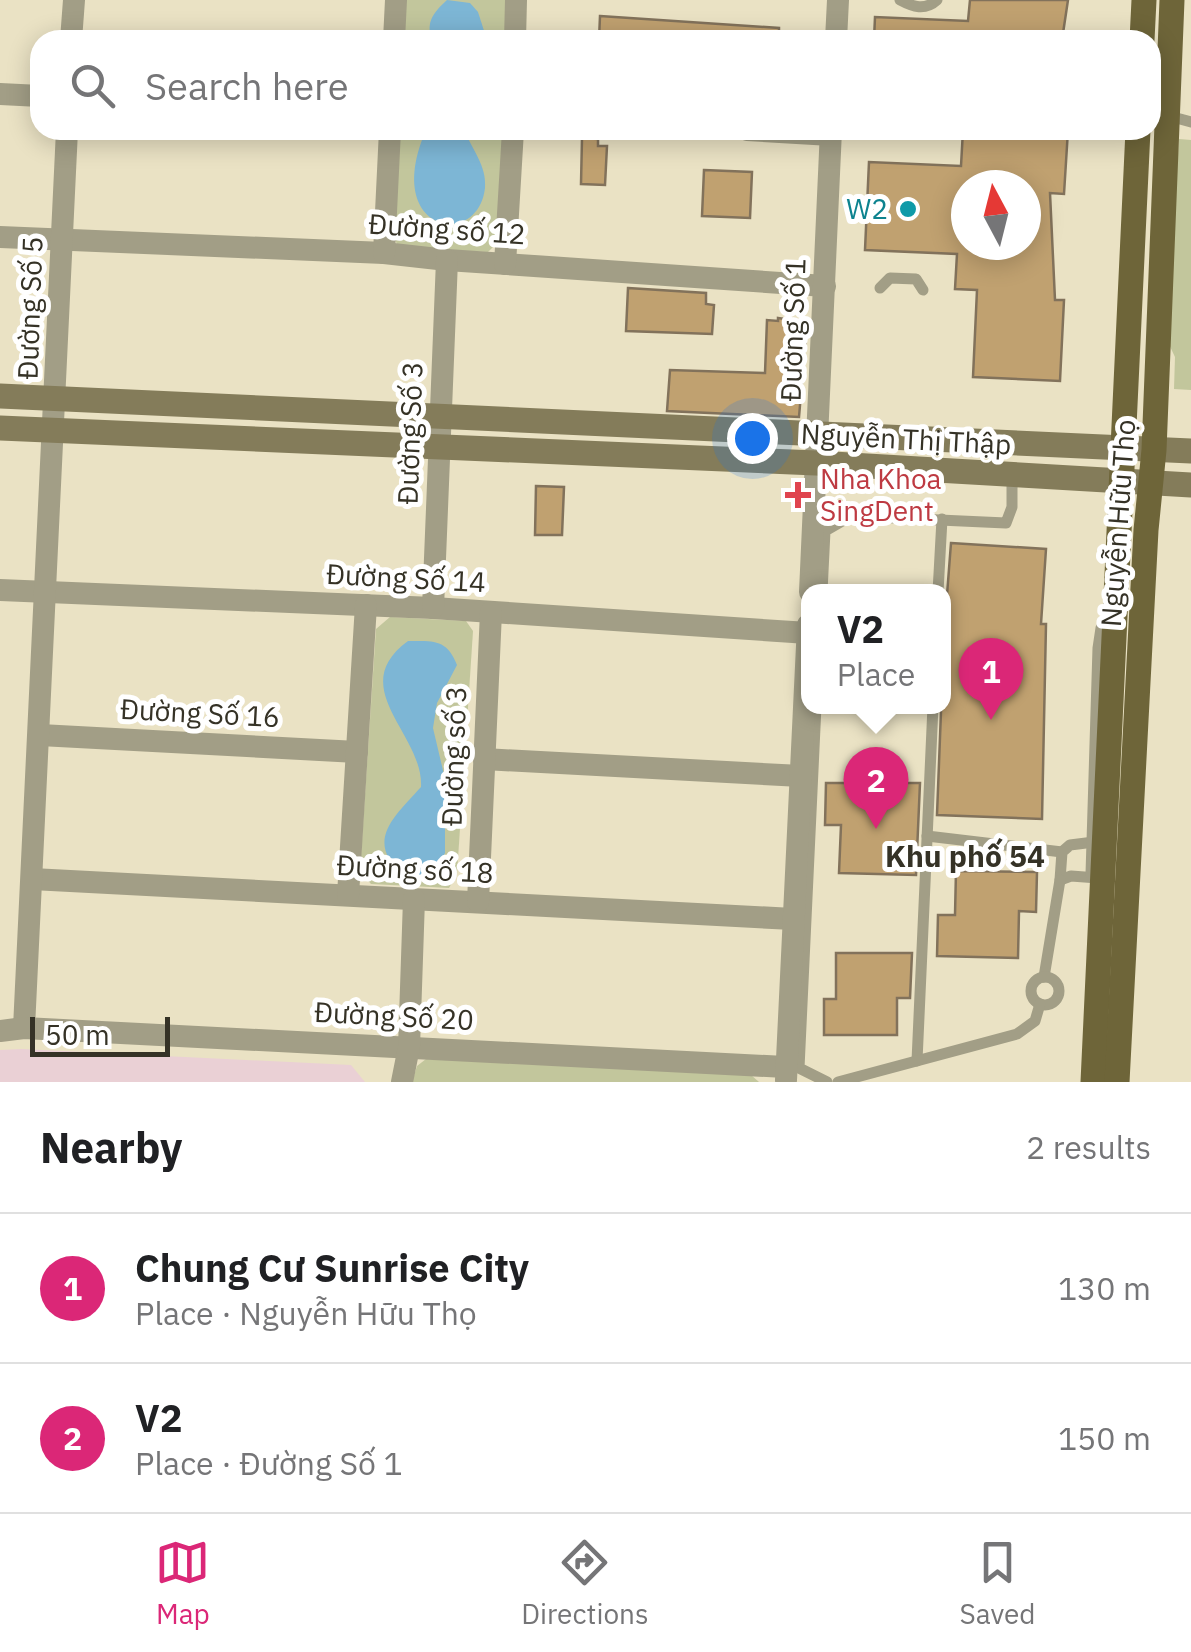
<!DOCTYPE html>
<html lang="en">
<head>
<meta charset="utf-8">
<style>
  body { margin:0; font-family:"IBM Plex Sans",sans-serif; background:#f6f6f6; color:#202124 }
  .compass { position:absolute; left:951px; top:170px; width:90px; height:90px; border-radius:50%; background:#fff; box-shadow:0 5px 25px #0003; rotate:353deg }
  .scale { position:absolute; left:30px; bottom:25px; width:140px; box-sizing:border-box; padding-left:10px; border:5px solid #353226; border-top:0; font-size:28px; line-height:35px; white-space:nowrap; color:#353226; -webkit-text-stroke:8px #fff; paint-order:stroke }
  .you { position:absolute; left:752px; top:438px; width:35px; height:35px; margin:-25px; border:8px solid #fff; border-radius:50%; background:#1a73e8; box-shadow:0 0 0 15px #1a73e833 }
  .badge { display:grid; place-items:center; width:65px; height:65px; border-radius:50%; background:#db2777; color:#fff; font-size:32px; font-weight:700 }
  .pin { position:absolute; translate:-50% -82px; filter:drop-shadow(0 2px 5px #0008) }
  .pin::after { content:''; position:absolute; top:52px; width:35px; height:30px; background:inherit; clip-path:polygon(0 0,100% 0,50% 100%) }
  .popup { position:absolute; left:801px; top:584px; width:150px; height:130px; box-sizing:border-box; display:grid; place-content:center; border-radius:20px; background:#fff; filter:drop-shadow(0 2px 8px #0005); font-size:32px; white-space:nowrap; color:#757577 }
  .popup b { font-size:38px; color:#202124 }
  .popup::after { content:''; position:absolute; left:50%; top:100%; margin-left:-20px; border:20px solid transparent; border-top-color:#fff }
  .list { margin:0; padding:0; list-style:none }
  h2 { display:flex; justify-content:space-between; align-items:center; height:130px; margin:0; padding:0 40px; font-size:42px }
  h2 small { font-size:32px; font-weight:400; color:#757577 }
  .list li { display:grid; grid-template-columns:65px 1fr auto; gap:30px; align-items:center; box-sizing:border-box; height:150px; padding:0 40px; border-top:2px solid #e0e0e0 }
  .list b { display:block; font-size:38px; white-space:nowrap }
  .list p { margin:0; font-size:32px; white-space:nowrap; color:#757577 }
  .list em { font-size:32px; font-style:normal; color:#757577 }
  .icon { flex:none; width:55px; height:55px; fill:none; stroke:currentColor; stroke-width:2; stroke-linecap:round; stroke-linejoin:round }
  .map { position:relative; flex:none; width:1191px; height:1082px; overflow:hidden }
  .search { position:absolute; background:#fff; box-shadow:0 5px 25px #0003; left:30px; right:30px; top:30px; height:110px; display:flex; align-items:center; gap:25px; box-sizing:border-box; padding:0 35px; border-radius:30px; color:#757577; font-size:38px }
  .sheet { height:430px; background:#fff }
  nav { display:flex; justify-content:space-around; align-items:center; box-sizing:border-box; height:140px; border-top:2px solid #e0e0e0; background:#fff; font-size:28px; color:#757577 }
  nav a { display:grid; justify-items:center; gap:5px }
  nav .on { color:#db2777 }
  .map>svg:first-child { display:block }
</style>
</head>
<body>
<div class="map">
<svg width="1191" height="1082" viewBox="0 0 1191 1082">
  <rect width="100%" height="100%" fill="#eae2c4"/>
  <path fill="#ead0d5" d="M22 1049 351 1065 365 1082H0V1050Z"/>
  <g fill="#c2c69c">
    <path d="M403 0H509L508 40H401Z"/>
    <path d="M396 130H504L500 240 488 252 399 248 391 232Z"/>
    <path d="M1179 139 1191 140V390L1174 389 1175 357 1165 336Z"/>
    <path d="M390 617 466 621 473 631 457 874 449 888 371 884 360 871 376 629Z"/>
    <path d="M426 1059 751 1075 759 1082H412L417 1066Z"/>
  </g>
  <g fill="#7db6d5">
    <path d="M447 0 470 3 478 12 487 40H432C425 22 434 12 447 0Z"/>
    <path d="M426 130H464C472 149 487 166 485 188 478 250 381 233 426 130Z"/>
    <path d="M408 641C434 641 447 639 457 665L437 703 433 728 445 779V853L438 867 423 875 405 876C363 842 394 817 421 787 424 734 344 688 408 641Z"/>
  </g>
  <g fill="#c0a170" stroke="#82725b" stroke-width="2.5" fill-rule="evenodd">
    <path d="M970 0H1068L1062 40H874L875 17 968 21Z"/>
    <path d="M600 16 779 28V40H599Z"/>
    <path d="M963 130H1068L1064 194 1050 193 1055 300H1064L1060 381 973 377 977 290 955 289 957 254 865 250 869 162 961 166ZM966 185H1026V245H966Z"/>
    <path d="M582 138 598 139V146H607L605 185 581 184Z"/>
    <path d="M704 170 752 172 750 218 702 216Z"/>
    <path d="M628 288 706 293V304L714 305 712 334 626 331Z"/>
    <path d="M778 318 807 322 799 417 667 411 670 370 765 373 767 320 778 321Z"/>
    <path d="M536 486 564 487 562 535H535Z"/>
    <path d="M951 543 1046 549 1041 624H1046L1042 819 937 815 944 634Z"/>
    <path d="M826 783H920L916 875 839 873 841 825H825Z"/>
    <path d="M956 871 1037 872 1036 912 1019 911 1018 958 937 956 938 915H955Z"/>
    <path d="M836 953H912L910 998H897V1035H824V999H836Z"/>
  </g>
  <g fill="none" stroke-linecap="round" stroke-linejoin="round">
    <g stroke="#a29e86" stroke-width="11">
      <path d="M900 0C913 7 925 11 937 0"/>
      <path d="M1169 116 1191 122"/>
      <path d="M880 288 890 278 916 279 923 290"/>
      <path d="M822 592 825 531 851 516 1006 523 1012 507V474"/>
      <path d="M938 592 942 519"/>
      <path d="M816 706 799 1068 827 1082"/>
      <path d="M927 836 1062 852"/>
      <path d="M1094 842 1070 845 1062 852 1060 880 1071 876 1098 878"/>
      <path d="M1091 874 1098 648 1101 628 1111 617"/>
      <path d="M1044 977 1060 880"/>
      <circle cx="1045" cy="991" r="14"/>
      <path d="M917 1061 933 706"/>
      <path d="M838 1082 1017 1034 1035 1021 1040 1004"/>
    </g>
    <g stroke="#a29e86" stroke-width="22">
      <path d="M71 40 74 0"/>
      <path d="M394 40 396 0"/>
      <path d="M515 40 516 0"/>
      <path d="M836 40 838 0"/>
      <path d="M0 94 40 96"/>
      <path d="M747 130 831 135"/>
      <path d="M0 237 384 253 447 260 825 286"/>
      <path d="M384 253 390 130"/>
      <path d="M505 264 513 130"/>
      <path d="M0 590 433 608 808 633"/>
      <path d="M810 592 831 130"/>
      <path d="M433 608 447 260"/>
      <path d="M40 735 357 752"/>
      <path d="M484 759 801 776"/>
      <path d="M32 879 793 919"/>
      <path d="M348 895 366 605"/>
      <path d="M478 902 491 612"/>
      <path d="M24 1028 67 130"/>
      <path d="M0 1031 24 1028 785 1067"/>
      <path d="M786 1080 808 625"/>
      <path d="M402 1082 409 1047 414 899"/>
    </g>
    <g stroke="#847c5a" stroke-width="25">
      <path d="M0 396 1191 451"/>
      <path d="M0 428 816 463 1191 485"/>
    </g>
    <g stroke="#6e6539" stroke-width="25">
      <path d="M1142 40 1144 0"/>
      <path d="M1093 1082 1138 130"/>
      <path d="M1117 1082 1146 530 1154 450 1172 0"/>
    </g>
  </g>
  <circle fill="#0f9aa8" stroke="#fff" stroke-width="4" cx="908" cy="209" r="10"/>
  <path fill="#e0444e" stroke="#fff" stroke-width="4" d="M793 480h10v10h10v10h-10v10h-10v-10h-10v-10h10z"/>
  <g text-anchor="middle" stroke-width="10" stroke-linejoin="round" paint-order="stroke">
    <g font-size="28" fill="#0d838f" stroke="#fff" text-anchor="end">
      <text x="888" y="219">W2</text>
    </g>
    <g font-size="28" fill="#353226" stroke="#fff">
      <text transform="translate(447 229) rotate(4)" y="10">Đường số 12</text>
      <text transform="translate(30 308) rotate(-88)" y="10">Đường Số 5</text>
      <text transform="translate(793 330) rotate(-88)" y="10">Đường Số 1</text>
      <text transform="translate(410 433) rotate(-88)" y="10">Đường Số 3</text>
      <text transform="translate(906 439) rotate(3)" y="10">Nguyễn Thị Thập</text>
      <text transform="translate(1118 523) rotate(-86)" y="10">Nguyễn Hữu Thọ</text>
      <text transform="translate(406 578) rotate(3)" y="10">Đường Số 14</text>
      <text transform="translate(200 713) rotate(3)" y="10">Đường Số 16</text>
      <text transform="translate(454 756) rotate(-88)" y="10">Đường số 3</text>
      <text transform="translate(415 869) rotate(3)" y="10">Đường số 18</text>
      <text transform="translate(394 1016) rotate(3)" y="10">Đường Số 20</text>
    </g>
    <g font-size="28" fill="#be3a42" stroke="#fff" text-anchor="start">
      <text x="820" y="489">Nha Khoa<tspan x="820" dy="32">SingDent</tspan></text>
    </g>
    <g font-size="30" font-weight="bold" fill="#353226" stroke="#fff">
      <text x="965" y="867">Khu phố 54</text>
    </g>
  </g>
</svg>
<svg class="compass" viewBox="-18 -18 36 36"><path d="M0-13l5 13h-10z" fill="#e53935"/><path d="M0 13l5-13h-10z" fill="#757577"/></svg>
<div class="scale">50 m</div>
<div class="you"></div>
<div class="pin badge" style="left:991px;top:720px">1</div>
<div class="pin badge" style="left:876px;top:829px">2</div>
<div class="popup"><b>V2</b>Place</div>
<div class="search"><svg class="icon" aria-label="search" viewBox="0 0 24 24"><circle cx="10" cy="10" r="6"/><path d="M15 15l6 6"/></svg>Search here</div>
</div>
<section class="sheet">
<h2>Nearby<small>2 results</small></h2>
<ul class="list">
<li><span class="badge">1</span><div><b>Chung Cư Sunrise City</b><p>Place · Nguyễn Hữu Thọ</p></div><em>130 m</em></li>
<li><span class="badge">2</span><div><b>V2</b><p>Place · Đường Số 1</p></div><em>150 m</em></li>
</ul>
</section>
<nav>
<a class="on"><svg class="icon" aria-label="map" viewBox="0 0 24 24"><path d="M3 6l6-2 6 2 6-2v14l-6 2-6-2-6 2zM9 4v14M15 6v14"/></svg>Map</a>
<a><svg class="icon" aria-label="directions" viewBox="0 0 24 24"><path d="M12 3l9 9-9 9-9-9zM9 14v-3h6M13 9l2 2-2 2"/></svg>Directions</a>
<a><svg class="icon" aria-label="saved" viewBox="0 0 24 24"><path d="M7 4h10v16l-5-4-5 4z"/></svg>Saved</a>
</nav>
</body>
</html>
